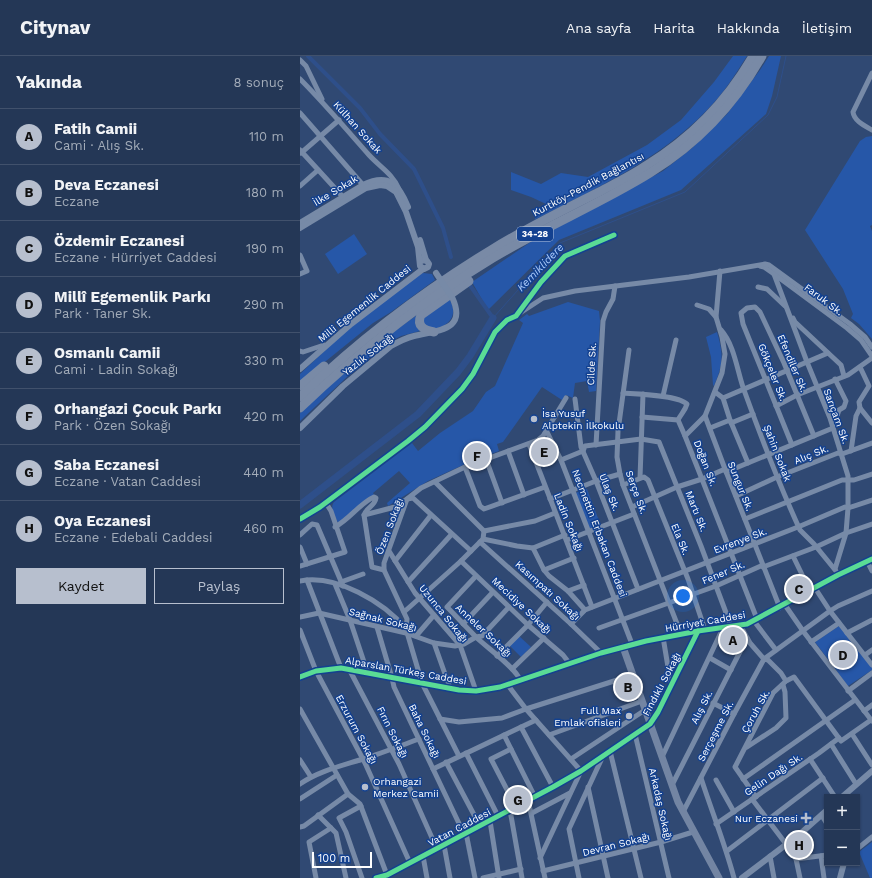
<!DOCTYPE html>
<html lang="tr">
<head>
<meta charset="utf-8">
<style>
  body { margin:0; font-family:"Work Sans",sans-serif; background:#2c3f5c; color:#f1f3f6 }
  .controls { position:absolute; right:12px; bottom:12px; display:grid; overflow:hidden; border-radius:0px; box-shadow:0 1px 3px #0004 }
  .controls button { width:36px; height:36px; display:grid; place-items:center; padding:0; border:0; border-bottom:1px solid #41516c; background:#243756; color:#f1f3f6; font:20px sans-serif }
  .scale { position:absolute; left:12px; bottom:10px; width:60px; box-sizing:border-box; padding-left:4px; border:2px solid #fff; border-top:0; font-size:11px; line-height:14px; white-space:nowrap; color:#fff; -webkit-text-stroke:3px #134190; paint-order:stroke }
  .you { position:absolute; left:383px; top:540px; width:14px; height:14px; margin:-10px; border:3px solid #fff; border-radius:50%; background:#1a73e8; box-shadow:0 0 0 6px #1a73e833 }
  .badge { display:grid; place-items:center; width:26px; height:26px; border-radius:50%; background:#b7bfce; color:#111; font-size:13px; font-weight:700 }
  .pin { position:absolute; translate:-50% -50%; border:2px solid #fff; box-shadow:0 1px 4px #0006 }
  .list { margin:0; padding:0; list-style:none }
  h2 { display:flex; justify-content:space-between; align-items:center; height:52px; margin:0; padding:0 16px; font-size:17px }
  h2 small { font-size:13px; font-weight:400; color:#a3acb9 }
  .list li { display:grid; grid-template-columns:26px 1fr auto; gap:12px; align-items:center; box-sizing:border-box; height:56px; padding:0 16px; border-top:1px solid #41516c }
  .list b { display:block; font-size:15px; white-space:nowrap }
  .list p { margin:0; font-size:13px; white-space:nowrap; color:#a3acb9 }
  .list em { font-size:13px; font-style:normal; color:#a3acb9 }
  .actions { display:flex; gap:8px; padding:12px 16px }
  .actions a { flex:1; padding:9px 0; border:1px solid #b7bfce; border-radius:0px; text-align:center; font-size:14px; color:#b7bfce }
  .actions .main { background:#b7bfce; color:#111 }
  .map { position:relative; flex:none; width:572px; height:822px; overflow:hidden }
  header { display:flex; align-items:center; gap:24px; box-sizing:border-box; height:56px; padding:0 20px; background:#243756; border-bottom:1px solid #41516c }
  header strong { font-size:19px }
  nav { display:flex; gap:22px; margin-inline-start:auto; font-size:14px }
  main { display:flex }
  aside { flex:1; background:#243756 }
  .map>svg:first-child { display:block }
</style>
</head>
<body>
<header>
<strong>Citynav</strong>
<nav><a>Ana sayfa</a><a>Harita</a><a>Hakkında</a><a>İletişim</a></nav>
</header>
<main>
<aside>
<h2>Yakında<small>8 sonuç</small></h2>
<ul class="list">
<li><span class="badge">A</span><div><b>Fatih Camii</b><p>Cami · Alış Sk.</p></div><em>110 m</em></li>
<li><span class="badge">B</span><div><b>Deva Eczanesi</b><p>Eczane</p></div><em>180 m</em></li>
<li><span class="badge">C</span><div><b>Özdemir Eczanesi</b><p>Eczane · Hürriyet Caddesi</p></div><em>190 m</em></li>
<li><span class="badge">D</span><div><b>Millî Egemenlik Parkı</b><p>Park · Taner Sk.</p></div><em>290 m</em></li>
<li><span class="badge">E</span><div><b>Osmanlı Camii</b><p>Cami · Ladin Sokağı</p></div><em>330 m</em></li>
<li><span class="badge">F</span><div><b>Orhangazi Çocuk Parkı</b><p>Park · Özen Sokağı</p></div><em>420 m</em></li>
<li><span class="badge">G</span><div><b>Saba Eczanesi</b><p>Eczane · Vatan Caddesi</p></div><em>440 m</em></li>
<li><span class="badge">H</span><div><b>Oya Eczanesi</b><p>Eczane · Edebali Caddesi</p></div><em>460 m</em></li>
</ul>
<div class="actions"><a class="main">Kaydet</a><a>Paylaş</a></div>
</aside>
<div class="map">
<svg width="572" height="822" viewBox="0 0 572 822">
  <rect width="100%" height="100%" fill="#304973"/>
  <g fill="#2657a8">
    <path d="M433 0H447C435 19 423 38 407 54 359 104 295 133 234 164L246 148 231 141 211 134V116L241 128 261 117 288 121 347 89 381 64 414 26Z"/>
    <path d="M469 0H481L472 40 466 58 381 134 259 184 188 254 172 226 238 181 363 115 392 92 427 58 460 14Z"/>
    <path d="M572 80V169L570 170 572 175V283L559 268 551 262 553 258 543 233 505 174 560 85 566 81Z"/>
    <path d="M54 178 67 198 38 218 25 198Z"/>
    <path d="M123 217 132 218 135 224 91 256 73 267 0 326V318L49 272 115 221Z"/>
    <path d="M149 242C154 251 156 261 146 268 143 270 138 273 134 272 131 272 127 270 124 269L123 260Z"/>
    <path d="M268 246 299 255 300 265 296 335 289 336 287 325 275 327 273 342 266 339 262 344 242 331 203 386 197 388 199 395 163 409 128 425 88 450 87 447 110 427 99 415 73 437 74 439 39 469C36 462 29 452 34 446L112 387 118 395 140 377 173 355 186 336 195 330 223 267 219 264 227 258 229 260Z"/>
    <path d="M117 259C114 265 115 270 120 275L101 280 86 288 47 321 0 365V357L68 294Z"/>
    <path d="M417 276C424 300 423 308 414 330L413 329 411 301 406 281Z"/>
    <path d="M287 433 301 470 290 474 275 437Z"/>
    <path d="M539 570 572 612V614L548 630 515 586Z"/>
    <path d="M219 580 231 591 221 601 209 589Z"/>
    <path d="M572 786V822H570L559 796Z"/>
  </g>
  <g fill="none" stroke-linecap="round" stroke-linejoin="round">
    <path stroke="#2e4f8a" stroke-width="1" d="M193 262 260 187 385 136 468 59 477 41 486 0"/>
    <g stroke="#2e4f8a" stroke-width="4">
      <path d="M8 0 60 52 80 78 114 113 143 172 151 201"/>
      <path d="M169 228 193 262"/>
    </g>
    <path stroke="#2e4f8a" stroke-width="7" d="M0 449 118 358 158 316 170 300 193 262"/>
    <g stroke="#778aa7" stroke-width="5">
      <path d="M0 4 6 10 22 43"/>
      <path d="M572 17 553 56C554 65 565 70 572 74"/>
      <path d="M0 23C24 47 46 73 69 99 80 111 92 117 99 133"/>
      <path d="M0 57 63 129"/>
      <path d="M0 94 43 141"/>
      <path d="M1 97 39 64"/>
      <path d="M0 130 18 114"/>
      <path d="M0 199 7 215 0 218"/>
      <path d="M460 210 464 211 474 218 547 272 561 284 572 300"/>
      <path d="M474 218 507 306 530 362 548 420V452L546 477 535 513"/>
      <path d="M458 231 467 233 485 250"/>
      <path d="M397 249 409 253 416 261 422 281 425 298 422 317 405 360 385 380 457 563"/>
      <path d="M220 257 243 242 275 235 389 221 465 208 469 209 550 268 565 281 572 291"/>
      <path d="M416 261 420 215"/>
      <path d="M493 262 495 266 541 309 544 320"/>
      <path d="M421 274C435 290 437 315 444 334 461 381 479 428 500 474L514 488 536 515"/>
      <path d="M329 294 318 375 317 401 320 418 323 429 381 578"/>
      <path d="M0 295 3 296 24 289"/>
      <path d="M415 336 423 342 528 297"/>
      <path d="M323 337C337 338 378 339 387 348 385 355 381 358 378 364"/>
      <path d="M363 340 376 284"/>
      <path d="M423 342 430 364 448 407"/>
      <path d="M275 343 281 391 296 425 338 533"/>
      <path d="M476 350 497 339 548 319 572 302"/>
      <path d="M560 352 572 367"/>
      <path d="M405 360 425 413 480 552"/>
      <path d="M342 361 378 364 385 380"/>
      <path d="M431 367 453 358"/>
      <path d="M410 372 430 364"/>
      <path d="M246 374 261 404 332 588"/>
      <path d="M229 388 292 551"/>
      <path d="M296 389 303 265 306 256 313 243 315 230"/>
      <path d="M492 389 443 268 441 257 447 252 455 251 460 256 484 307 514 380"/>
      <path d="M208 395 224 439"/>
      <path d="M551 395 556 360 560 352 559 346 569 330 560 311"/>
      <path d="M186 403 202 447"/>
      <path d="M261 404 283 395 285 390 341 383 359 386 401 490 431 570"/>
      <path d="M165 411 180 450 184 453 245 431"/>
      <path d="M426 416 533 372 539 354 544 351 546 345 535 323"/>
      <path d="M340 422 343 338"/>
      <path d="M135 426 184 475"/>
      <path d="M323 429 344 421 348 424 388 523 405 574"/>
      <path d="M436 440 477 421 538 397 542 398 572 387"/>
      <path d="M250 443 296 425 320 418"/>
      <path d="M332 451 377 431 402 423 425 413"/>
      <path d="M64 459 95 451 107 443 113 442 171 495"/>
      <path d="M0 463 20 451 108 385 125 371 162 333 173 318 195 276 207 264 216 260 241 226 265 200 314 179"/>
      <path d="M445 463 542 424H554L572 418"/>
      <path d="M35 471C50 463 60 447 74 441L76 442C75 450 66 452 64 459L72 511 84 514"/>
      <path d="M184 475 235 465 255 457"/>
      <path d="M0 479 12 468 17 469 43 530"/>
      <path d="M183 483 217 490 233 492 265 479"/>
      <path d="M267 484 334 458"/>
      <path d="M180 486 271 568 301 597"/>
      <path d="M0 491 7 508"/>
      <path d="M233 492 244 514 249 520 268 535 285 554"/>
      <path d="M89 495 115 537 160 589 176 635"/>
      <path d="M493 500 510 535"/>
      <path d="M95 505 131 459"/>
      <path d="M161 505 228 569 263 599 270 608"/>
      <path d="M567 505 572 515"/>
      <path d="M0 510 45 496 31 455 26 447"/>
      <path d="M463 511 516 491 546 477 572 468"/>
      <path d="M244 514 274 502"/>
      <path d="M176 520 147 551C157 561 166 571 176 581 186 591 216 612 220 624"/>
      <path d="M7 524 41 612"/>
      <path d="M0 525C36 518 84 546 106 573L122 627 159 700"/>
      <path d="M41 526 63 518"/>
      <path d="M108 526 151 479"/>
      <path d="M35 528 50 564 68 618"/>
      <path d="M515 532 530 555 572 609"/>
      <path d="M268 535 284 529"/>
      <path d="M485 549 503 575 572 665"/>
      <path d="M104 556 161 505 183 483 184 475"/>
      <path d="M0 561 19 557 106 577 134 587 155 590 164 588 176 581 182 580 209 551"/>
      <path d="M454 565 476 594"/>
      <path d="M163 568 193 536"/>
      <path d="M271 568 285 554 498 471 545 451 548 452 572 444"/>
      <path d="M440 569 450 587 464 603 468 604 481 617 486 625"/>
      <path d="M77 571 92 622 94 631 164 778"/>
      <path d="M299 572 416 530 463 509"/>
      <path d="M106 573 107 563 84 514V507L107 443 121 432 165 411 238 384 243 380 266 342"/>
      <path d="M0 574 16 615 65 707 110 807"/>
      <path d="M547 577 572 564"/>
      <path d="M116 580 134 559"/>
      <path d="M363 581 371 629"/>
      <path d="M511 586 539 567"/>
      <path d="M134 587 150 632"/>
      <path d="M565 599 572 594"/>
      <path d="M197 600 228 569 247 546"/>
      <path d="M410 602 431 614"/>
      <path d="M49 613 99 708 137 793"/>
      <path d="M212 613 244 582"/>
      <path d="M207 628 226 653 281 715 240 802"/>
      <path d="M548 635 572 617"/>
      <path d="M413 647 434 658"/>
      <path d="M0 653 48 738 60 748 87 819"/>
      <path d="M564 655 572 649"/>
      <path d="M140 663 159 666 202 662 226 653 333 619"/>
      <path d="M350 668 358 656 398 575"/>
      <path d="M221 671 253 731"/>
      <path d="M335 678 369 822"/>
      <path d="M552 678 572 709"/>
      <path d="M204 679 235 741"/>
      <path d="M249 679 342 645"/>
      <path d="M531 688 556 728"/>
      <path d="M447 691 476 672 486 662 485 636 483 629"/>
      <path d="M211 693 191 703 216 751"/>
      <path d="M310 695 341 822"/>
      <path d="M166 697 198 760"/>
      <path d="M362 701 423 572"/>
      <path d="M271 703 345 654"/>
      <path d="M510 703 535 741"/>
      <path d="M0 704 11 721"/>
      <path d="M146 706 180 770"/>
      <path d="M133 713 236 664"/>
      <path d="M401 722C412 756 425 788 434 822"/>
      <path d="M443 723 555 644"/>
      <path d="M416 724 434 756"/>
      <path d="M0 728C19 715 41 710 63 703 82 697 100 690 119 683"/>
      <path d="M372 729 447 582"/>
      <path d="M288 731 308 822"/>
      <path d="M456 741 435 711 473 637 486 625 494 621 541 685 571 664"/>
      <path d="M0 743 37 719"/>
      <path d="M452 743 486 788"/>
      <path d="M228 744 245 822"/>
      <path d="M61 750 39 762 46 776 62 822"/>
      <path d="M210 754 222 822"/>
      <path d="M383 756 434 658 464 603 530 555 538 550 572 535"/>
      <path d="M232 757 270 737"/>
      <path d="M18 759 36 777 46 822"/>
      <path d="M190 765 199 822"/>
      <path d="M416 768 519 697 539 682"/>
      <path d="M0 771 4 770 48 738"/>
      <path d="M166 777 175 822"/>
      <path d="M492 784 500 822"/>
      <path d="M144 789 150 822"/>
      <path d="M557 793 572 781"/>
      <path d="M427 795 523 722"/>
      <path d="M123 800 127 822"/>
      <path d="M470 800 474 822"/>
      <path d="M521 800 524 822"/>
      <path d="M496 803 527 799"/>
      <path d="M243 815 361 786 393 776"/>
      <path d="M16 822 9 786 31 772"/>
      <path d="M183 822 221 813"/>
      <path d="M279 822 269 773 303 700"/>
    </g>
    <g stroke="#778aa7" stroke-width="6">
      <path d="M0 167 63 129C89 116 99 129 108 151"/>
      <path d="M0 172 66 132 80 129 87 130 96 136 106 156 118 191 120 210 124 213 128 211 129 208 127 205 123 204 120 206"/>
      <path d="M120 184 126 204"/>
      <path d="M0 313 51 268 123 213"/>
      <path d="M0 372 43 330 91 290C98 286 106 282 114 280 137 274 168 275 152 241"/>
      <path d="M0 621 16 615 41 612 159 634 176 635 200 631 301 597 346 585 398 575 447 568 538 519 572 503"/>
      <path d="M542 741 572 715"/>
      <path d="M522 759 527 767"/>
      <path d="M76 822 87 819 253 731 281 715 350 668"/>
      <path d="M442 822 500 778 527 754"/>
      <path d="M540 822 544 807"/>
    </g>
    <path stroke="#7385a3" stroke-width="7" d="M323 591 378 746 419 822"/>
    <g stroke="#798aa6" stroke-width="9">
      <path d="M134 276C124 274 116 270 121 259L169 225"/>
      <path d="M0 330 24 310"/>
      <path d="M0 341C58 285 122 236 191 194 225 173 261 155 297 137 314 128 331 120 347 109 391 82 427 45 453 0"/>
      <path d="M0 352C60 295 122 245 193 202 244 171 300 148 350 117 397 88 435 48 462 0"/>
    </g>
    <path stroke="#778aa7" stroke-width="6" d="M136 217 152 241"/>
    <g stroke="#134190" stroke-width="8">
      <g id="cycleway">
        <path d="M0 463 20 451 108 385 125 371 162 333 173 318 195 276 207 264 216 260 241 226 265 200 314 179"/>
        <path d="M0 621 16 615 41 612 159 634 176 635 200 631 301 597 346 585 398 575 447 568 538 519 572 503"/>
        <path d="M76 822 87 819 253 731 281 715 350 668 358 656 398 575"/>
      </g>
    </g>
    <use href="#cycleway" stroke="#5adb95" stroke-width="5"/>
  </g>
  <g fill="#b7bfce" stroke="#134190" stroke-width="1.5">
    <circle cx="234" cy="363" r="4"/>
    <circle cx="329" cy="660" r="4"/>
    <circle cx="65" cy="731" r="4"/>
    <path d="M504 756h4v4h4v4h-4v4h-4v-4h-4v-4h4z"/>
  </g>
  <g text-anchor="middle" stroke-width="3" stroke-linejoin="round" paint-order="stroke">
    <rect fill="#134190" stroke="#b8c6de" stroke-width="1" x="217" y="171" width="36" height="14" rx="3"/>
    <g font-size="9" font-weight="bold" fill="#fff">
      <text x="235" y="181">34-28</text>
    </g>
    <g font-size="10" fill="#fff" stroke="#134190">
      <text transform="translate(58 71) rotate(48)" y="4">Külhan Sokak</text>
      <text transform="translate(288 128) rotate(-28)" y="4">Kurtköy-Pendik Bağlantısı</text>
      <text transform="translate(35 134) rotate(-31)" y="4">İlke Sokak</text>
      <text transform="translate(524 243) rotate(37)" y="4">Faruk Sk.</text>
      <text transform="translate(64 247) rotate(-39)" y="4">Milli Egemenlik Caddesi</text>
      <text transform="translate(68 298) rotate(-38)" y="4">Yazlık Sokağı</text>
      <text transform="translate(493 307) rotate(67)" y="4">Efendiler Sk.</text>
      <text transform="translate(291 308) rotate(-87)" y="4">Cilde Sk.</text>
      <text transform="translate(473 316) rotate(68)" y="4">Gökçeler Sk.</text>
      <text transform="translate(537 360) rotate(70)" y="4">Sarıçam Sk.</text>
      <text transform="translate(478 397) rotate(69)" y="4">Şahin Sokak</text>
      <text transform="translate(511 398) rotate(-22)" y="4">Alıç Sk.</text>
      <text transform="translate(406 407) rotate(69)" y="4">Doğan Sk.</text>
      <text transform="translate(441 430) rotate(68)" y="4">Sungur Sk.</text>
      <text transform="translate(310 436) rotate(68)" y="4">Ulaş Sk.</text>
      <text transform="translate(337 436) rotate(70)" y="4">Serçe Sk.</text>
      <text transform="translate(397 455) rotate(68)" y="4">Martı Sk.</text>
      <text transform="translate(269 466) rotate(68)" y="4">Ladin Sokağı</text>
      <text transform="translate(89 470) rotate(-69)" y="4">Özen Sokağı</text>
      <text transform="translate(300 477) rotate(69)" y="4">Necmettin Erbakan Caddesi</text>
      <text transform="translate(381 483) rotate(68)" y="4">Ela Sk.</text>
      <text transform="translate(440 484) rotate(-21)" y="4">Evrenye Sk.</text>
      <text transform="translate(423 516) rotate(-23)" y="4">Fener Sk.</text>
      <text transform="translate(248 534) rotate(42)" y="4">Kasımpatı Sokağı</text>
      <text transform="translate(222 549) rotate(43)" y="4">Mecidiye Sokağı</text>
      <text transform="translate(144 557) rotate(51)" y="4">Uzunca Sokağı</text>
      <text transform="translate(83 563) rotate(14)" y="4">Sağnak Sokağı</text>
      <text transform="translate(405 565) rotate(-10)" y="4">Hürriyet Caddesi</text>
      <text transform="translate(184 574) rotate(43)" y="4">Anneler Sokağı</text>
      <text transform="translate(106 614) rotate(10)" y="4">Alparslan Türkeş Caddesi</text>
      <text transform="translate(361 628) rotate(-62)" y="4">Fındıklı Sokağı</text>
      <text transform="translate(401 651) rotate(-63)" y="4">Alış Sk.</text>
      <text transform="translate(455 655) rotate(-61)" y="4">Çoruh Sk.</text>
      <text transform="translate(57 673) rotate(62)" y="4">Erzurum Sokağı</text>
      <text transform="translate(125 675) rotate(64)" y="4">Baha Sokağı</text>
      <text transform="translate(415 675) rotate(-63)" y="4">Serçeşme Sk.</text>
      <text transform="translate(93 676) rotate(63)" y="4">Fırın Sokağı</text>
      <text transform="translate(473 718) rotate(-34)" y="4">Gelin Dağı Sk.</text>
      <text transform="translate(361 748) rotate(77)" y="4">Arkadaş Sokağı</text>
      <text transform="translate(159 771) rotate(-28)" y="4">Vatan Caddesi</text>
      <text transform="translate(316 788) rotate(-14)" y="4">Devran Sokağı</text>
    </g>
    <g font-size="10" fill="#fff" stroke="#134190" text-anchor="start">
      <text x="242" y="361">İsa Yusuf<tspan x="242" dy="12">Alptekin İlkokulu</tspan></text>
      <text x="321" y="658" text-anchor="end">Full Max<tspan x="321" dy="12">Emlak ofisleri</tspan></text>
      <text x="73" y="729">Orhangazi<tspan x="73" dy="12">Merkez Camii</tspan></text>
      <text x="498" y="766" text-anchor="end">Nur Eczanesi</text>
    </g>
    <g font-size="11" font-style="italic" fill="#aac9f9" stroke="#134190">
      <text transform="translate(240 211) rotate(-46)" y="4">Kemiklidere</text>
    </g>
  </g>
</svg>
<div class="controls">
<button>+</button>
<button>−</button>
</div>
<div class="scale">100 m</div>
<div class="you"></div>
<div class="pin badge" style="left:433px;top:584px">A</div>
<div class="pin badge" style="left:328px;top:631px">B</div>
<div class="pin badge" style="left:499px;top:533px">C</div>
<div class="pin badge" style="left:543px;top:599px">D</div>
<div class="pin badge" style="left:244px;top:396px">E</div>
<div class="pin badge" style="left:177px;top:400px">F</div>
<div class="pin badge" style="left:218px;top:744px">G</div>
<div class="pin badge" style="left:499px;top:789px">H</div>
</div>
</main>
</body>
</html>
